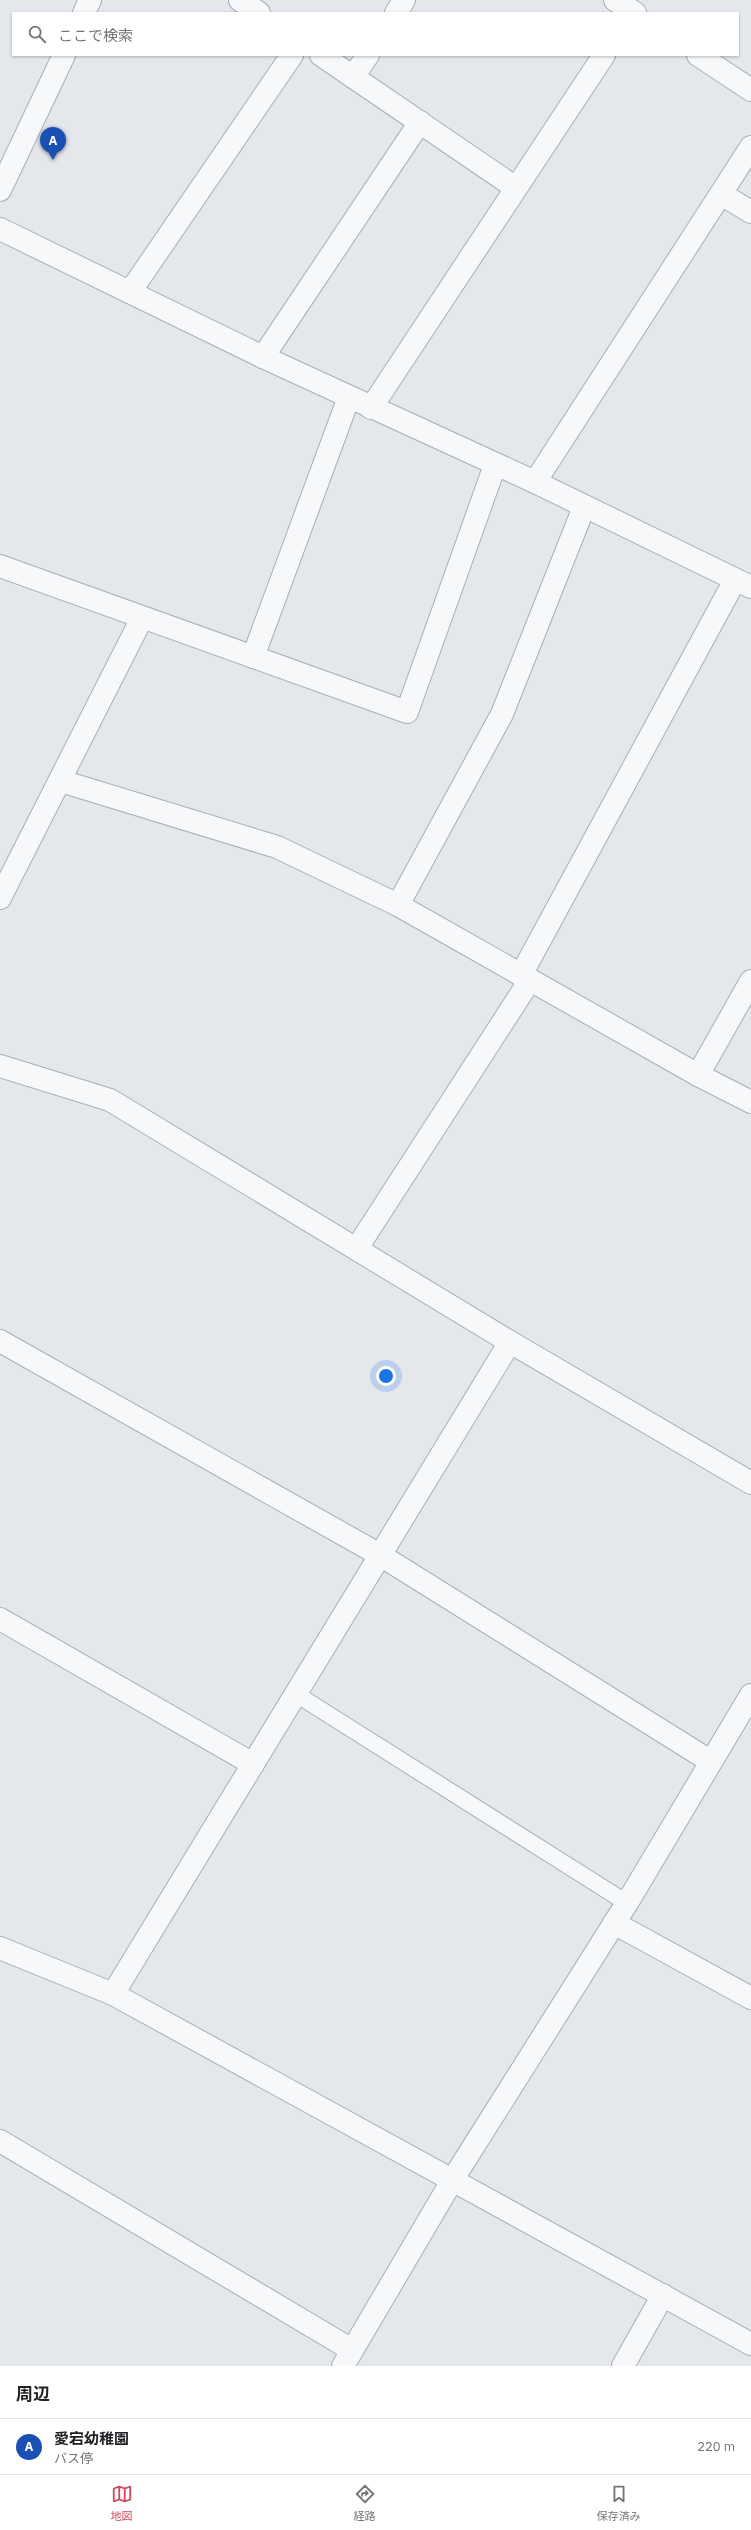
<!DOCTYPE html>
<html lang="ja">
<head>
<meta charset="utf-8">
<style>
  body { margin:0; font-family:"IBM Plex Sans","Noto Sans JP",sans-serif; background:#f6f6f6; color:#202124 }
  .you { position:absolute; left:386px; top:1376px; width:14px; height:14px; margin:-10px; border:3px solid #fff; border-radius:50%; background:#1a73e8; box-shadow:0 0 0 6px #1a73e833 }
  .badge { display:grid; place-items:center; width:26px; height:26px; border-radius:50%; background:#d1495b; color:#fff; font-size:13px; font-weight:700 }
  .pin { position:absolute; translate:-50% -33px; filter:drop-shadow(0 1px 2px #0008) }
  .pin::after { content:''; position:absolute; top:21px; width:14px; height:12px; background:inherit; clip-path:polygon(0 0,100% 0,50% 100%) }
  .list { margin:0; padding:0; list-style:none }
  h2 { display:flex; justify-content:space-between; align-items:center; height:52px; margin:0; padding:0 16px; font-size:17px }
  h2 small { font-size:13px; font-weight:400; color:#757577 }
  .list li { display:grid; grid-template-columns:26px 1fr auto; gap:12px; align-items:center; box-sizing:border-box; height:56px; padding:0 16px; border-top:1px solid #e0e0e0 }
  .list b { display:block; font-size:15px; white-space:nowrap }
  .list p { margin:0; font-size:13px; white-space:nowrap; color:#757577 }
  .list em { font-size:13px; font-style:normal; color:#757577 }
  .icon { flex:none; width:22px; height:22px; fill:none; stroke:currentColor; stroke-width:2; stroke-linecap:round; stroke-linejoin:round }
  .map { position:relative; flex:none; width:751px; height:2366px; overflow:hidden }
  .search { position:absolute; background:#fff; box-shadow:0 1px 3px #0004; left:12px; right:12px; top:12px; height:44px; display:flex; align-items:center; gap:10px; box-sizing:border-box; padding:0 14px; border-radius:0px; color:#757577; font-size:15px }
  .sheet { height:108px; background:#fff }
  nav { display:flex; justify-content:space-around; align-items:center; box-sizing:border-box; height:56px; border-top:1px solid #e0e0e0; background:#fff; font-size:11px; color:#757577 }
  nav a { display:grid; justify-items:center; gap:2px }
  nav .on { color:#d1495b }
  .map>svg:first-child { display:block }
</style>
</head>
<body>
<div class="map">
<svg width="751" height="2366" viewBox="0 0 751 2366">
  <rect width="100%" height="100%" fill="#e4e7ec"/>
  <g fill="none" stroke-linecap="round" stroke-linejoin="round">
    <g stroke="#a9aeb7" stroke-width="18">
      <path id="service" d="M296 1694 627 1903"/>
    </g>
    <g stroke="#a9aeb7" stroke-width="24">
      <g id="minor">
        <path d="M240 0 259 13"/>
        <path d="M615 0 635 13"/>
        <path d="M396 13 404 0"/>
        <path d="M321 55 516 188"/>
        <path d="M698 55 751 90"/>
        <path d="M353 77 368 55"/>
        <path d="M721 194 751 212"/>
        <path d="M0 229 263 357 535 482 751 587"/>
        <path d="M130 292 292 55"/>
        <path d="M263 357 420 122"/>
        <path d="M371 408 604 55"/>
        <path d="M535 482 751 147"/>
        <path d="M0 566 407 712 495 465"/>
        <path d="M253 657 349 397"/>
        <path d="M61 781 277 847 398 905 698 1075 751 1102"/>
        <path d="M0 898 142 618"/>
        <path d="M398 905 502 714 584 507"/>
        <path d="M521 975 735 580"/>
        <path d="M0 1066 110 1100 510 1342 751 1483"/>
        <path d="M698 1075 751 981"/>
        <path d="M357 1248 530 980"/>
        <path d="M0 1341 380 1555 710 1761"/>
        <path d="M0 1619 253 1764"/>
        <path d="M614 1923 751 1998"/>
        <path d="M113 1994 510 1342"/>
        <path d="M0 2141 352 2350"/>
        <path d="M343 2366 453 2179 627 1903 751 1695"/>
        <path d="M623 2366 663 2295"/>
      </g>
    </g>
    <g stroke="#a9aeb7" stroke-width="24">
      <g id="tertiary">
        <path d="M84 13 90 0"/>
        <path d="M0 190 64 55"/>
        <path d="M0 1948 113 1994 751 2344"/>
      </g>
    </g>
    <use href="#service" stroke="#f7f8fa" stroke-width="16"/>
    <use href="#minor" stroke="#f7f8fa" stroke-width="22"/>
    <use href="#tertiary" stroke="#f7f8fa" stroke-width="22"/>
  </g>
</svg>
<div class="you"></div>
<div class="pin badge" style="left:53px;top:160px;background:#1a4fb4">A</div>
<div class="search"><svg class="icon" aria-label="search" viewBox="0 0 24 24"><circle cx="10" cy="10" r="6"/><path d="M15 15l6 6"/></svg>ここで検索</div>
</div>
<section class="sheet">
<h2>周辺<small></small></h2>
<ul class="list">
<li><span class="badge" style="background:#1a4fb4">A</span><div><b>愛宕幼稚園</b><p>バス停</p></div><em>220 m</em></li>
</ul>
</section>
<nav>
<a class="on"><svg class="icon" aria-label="map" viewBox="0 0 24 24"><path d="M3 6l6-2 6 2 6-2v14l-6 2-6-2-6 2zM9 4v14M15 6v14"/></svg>地図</a>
<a><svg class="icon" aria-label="directions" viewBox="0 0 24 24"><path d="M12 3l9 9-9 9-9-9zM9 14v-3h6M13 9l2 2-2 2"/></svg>経路</a>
<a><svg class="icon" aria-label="saved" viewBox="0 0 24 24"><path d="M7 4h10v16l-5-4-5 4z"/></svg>保存済み</a>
</nav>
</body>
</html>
